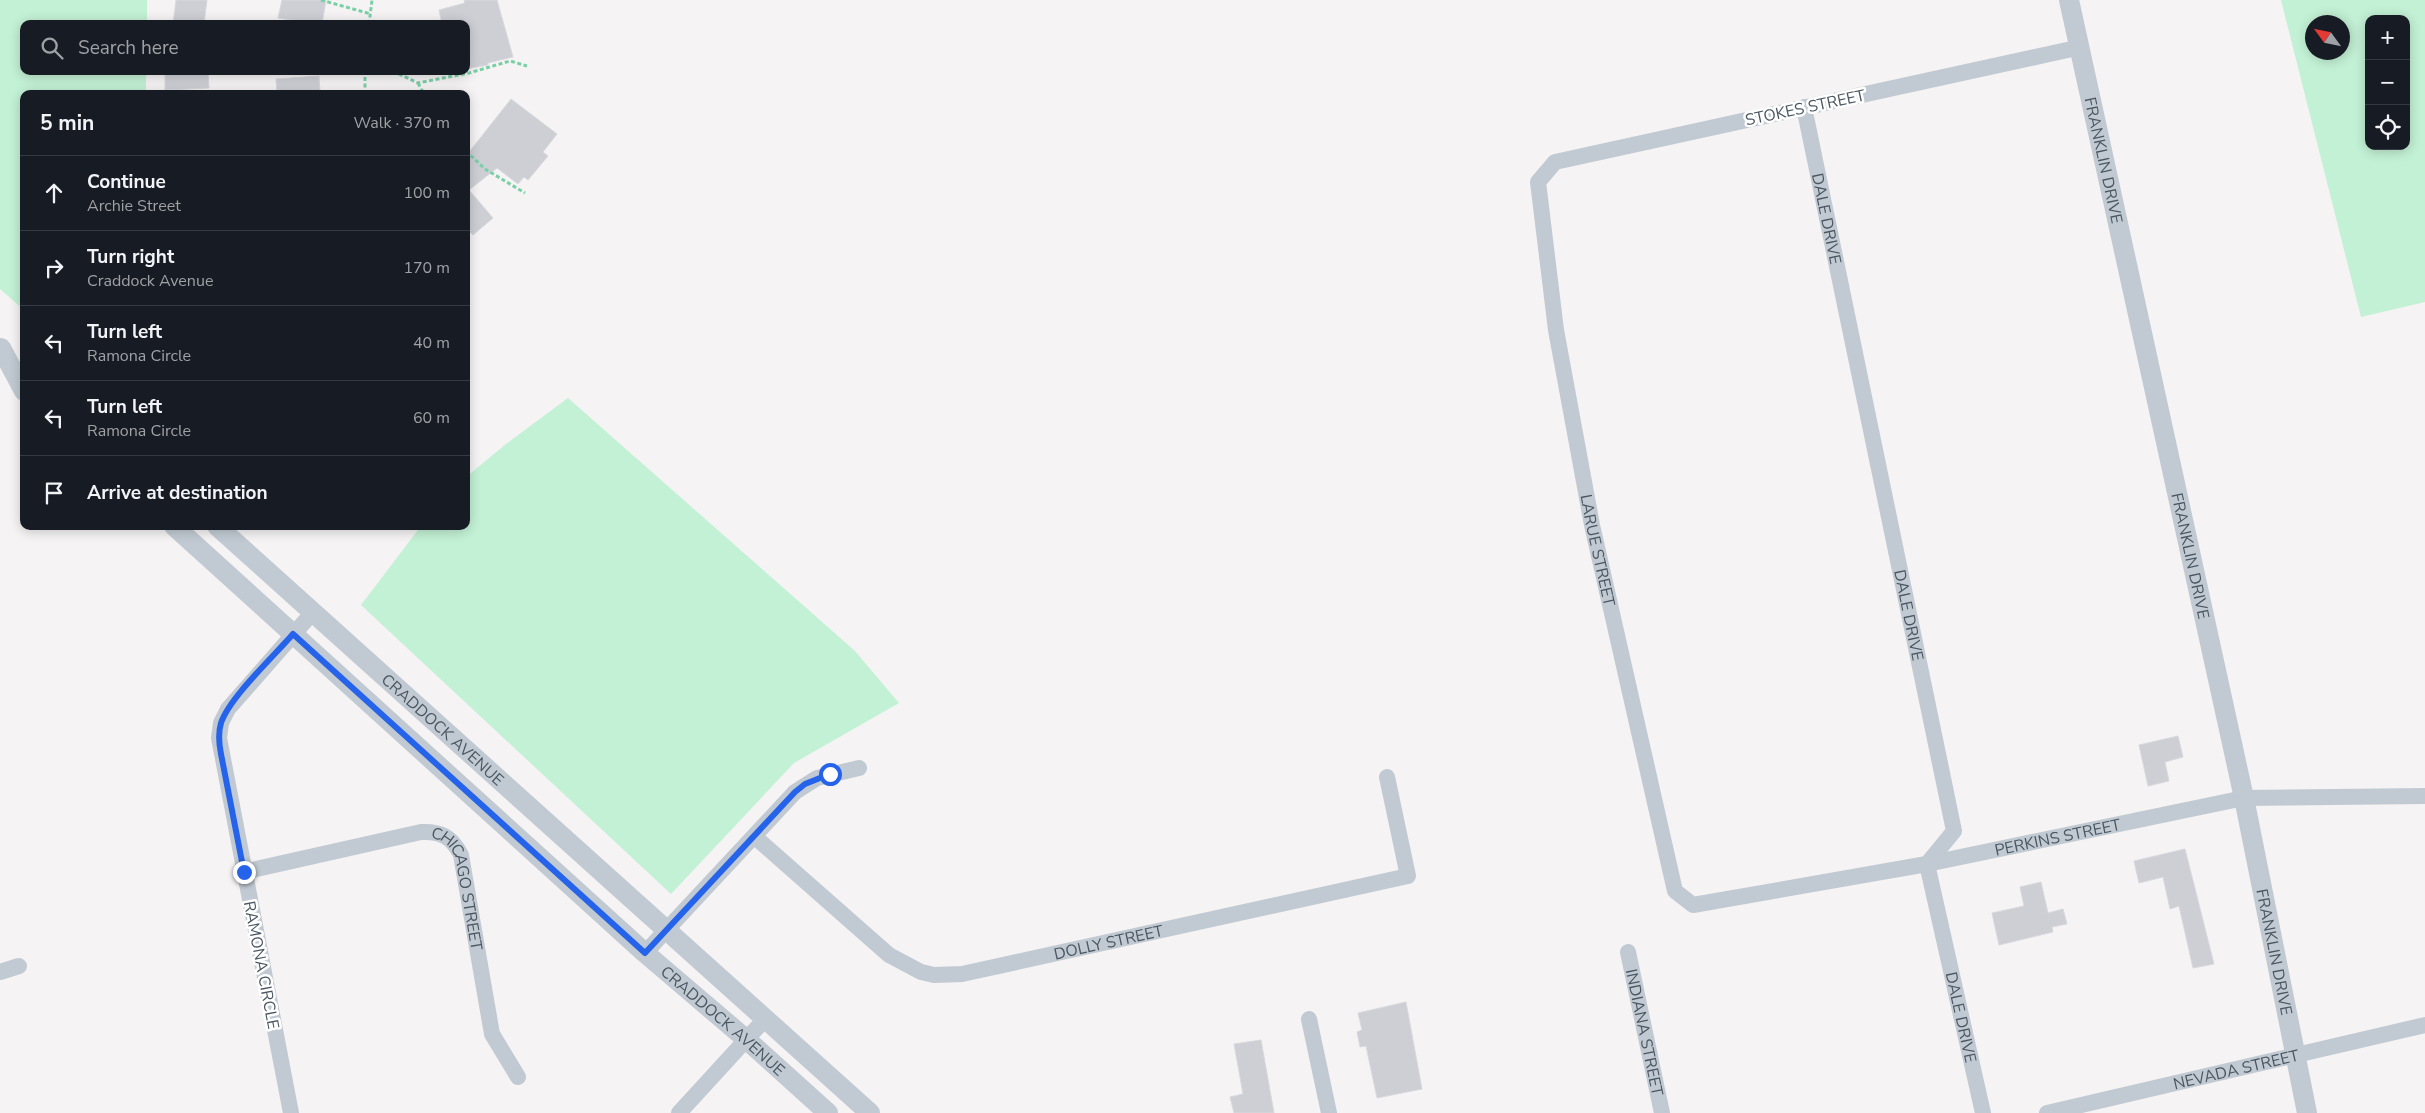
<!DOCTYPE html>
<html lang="en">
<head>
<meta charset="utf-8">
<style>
  body { margin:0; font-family:"Nunito Sans",sans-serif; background:#242831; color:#f1f3f6 }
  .controls { position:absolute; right:15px; top:15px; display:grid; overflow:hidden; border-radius:10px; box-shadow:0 2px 12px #0003 }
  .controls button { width:45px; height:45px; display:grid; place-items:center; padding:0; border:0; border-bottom:1px solid #363941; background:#171b24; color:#f1f3f6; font:25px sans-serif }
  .compass { position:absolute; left:2305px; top:15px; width:45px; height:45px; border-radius:50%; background:#171b24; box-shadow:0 2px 12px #0003; rotate:303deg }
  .stop { position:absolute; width:15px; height:15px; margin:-11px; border:4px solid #2563eb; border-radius:50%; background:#fff }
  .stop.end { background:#2563eb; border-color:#fff; box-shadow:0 1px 5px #0008 }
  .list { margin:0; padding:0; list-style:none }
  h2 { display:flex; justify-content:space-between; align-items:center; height:65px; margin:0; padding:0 20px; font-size:21px }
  h2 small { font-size:16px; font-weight:400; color:#9ea1a6 }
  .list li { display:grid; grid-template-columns:32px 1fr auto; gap:15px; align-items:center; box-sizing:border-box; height:75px; padding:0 20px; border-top:1px solid #363941 }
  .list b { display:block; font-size:19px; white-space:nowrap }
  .list p { margin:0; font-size:16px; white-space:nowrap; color:#9ea1a6 }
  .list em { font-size:16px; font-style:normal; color:#9ea1a6 }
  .icon { flex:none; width:28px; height:28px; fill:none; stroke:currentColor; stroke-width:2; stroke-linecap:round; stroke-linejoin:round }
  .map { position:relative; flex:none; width:2425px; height:1113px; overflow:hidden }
  .search { position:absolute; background:#171b24; box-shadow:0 2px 12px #0003; left:20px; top:20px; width:450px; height:55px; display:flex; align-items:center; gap:12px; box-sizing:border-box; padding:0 18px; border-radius:10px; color:#9ea1a6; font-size:19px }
  .panel { position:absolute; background:#171b24; box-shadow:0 2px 12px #0003; left:20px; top:90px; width:450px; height:440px; border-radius:10px }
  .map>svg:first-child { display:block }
</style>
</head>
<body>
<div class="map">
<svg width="2425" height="1113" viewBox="0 0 2425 1113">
  <rect width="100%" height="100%" fill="#f5f3f3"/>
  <g fill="#c3f1d5" fill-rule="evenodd">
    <path d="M0 0H147V24H24V71H146V94H24V310L0 289Z"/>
    <path d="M2281 0H2425V302L2361 317ZM2369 19H2406V146H2369ZM2342 22V52H2312V22Z"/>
    <path d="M568 398 855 651 899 703 794 763 671 894 361 605 421 526H466V477L506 444Z"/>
  </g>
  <g fill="#cdcfd5" stroke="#d7d9de">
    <path d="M176 0H207L204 24H173Z"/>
    <path d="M282 0H326L322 24 278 18Z"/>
    <path d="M464 0H497L513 57 488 63V65L466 69V24H442L439 10 465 3Z"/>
    <path d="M165 71H208L209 88 165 90Z"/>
    <path d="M319 76 320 94H277L276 79Z"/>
    <path d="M511 99 557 134 543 152 548 156 528 180 524 177 518 184 497 168 469 190 493 218 473 235 466 228V156Z"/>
    <path d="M2178 736 2183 757 2165 762 2169 781 2148 786 2139 745Z"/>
    <path d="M2185 849 2214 964 2193 968 2179 906 2170 909 2163 877 2139 883 2134 861Z"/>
    <path d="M2041 882 2048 913 2063 909 2067 924 2052 927 2053 932 1999 945 1992 913 2024 906 2020 887Z"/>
    <path d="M1406 1002 1422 1089 1377 1098 1366 1046 1360 1047 1357 1032 1362 1030 1358 1013Z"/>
    <path d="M1261 1040 1274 1113H1234L1230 1097 1243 1094 1234 1044Z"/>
  </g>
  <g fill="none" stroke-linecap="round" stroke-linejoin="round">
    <g stroke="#7ad0a6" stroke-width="3" stroke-dasharray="4 2.5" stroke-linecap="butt">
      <path d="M321 0 371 14"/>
      <path d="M369 24 372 0"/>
      <path d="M393 71 418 83 469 73 510 61 527 66"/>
      <path d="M418 83 424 94"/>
      <path d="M365 94V71"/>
      <path d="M466 151 485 169 525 193"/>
    </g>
    <g stroke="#c1cad2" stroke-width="16">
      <path id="s1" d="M2081 47 1555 162 1538 182 1556 330 1592 525 1675 891 1693 905 1927 864 2244 798 2425 796"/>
      <path id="s2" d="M1804 107 1954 831 1927 864 1983 1113"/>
      <path id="s3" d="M755 837 889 955 921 972 934 975 962 974 1408 876 1387 777"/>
      <path id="s4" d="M243 872 421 832C441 831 452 837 461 855L492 1034 518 1077"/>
      <path id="s5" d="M1628 952 1662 1113"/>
      <path d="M645 953 795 792 817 778 859 768"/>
      <path d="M0 972 19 966"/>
      <path d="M1309 1019 1329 1113"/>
      <path d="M291 1113 219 738 221 723 228 709 313 612"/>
      <path d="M679 1113 765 1019"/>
      <path id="s6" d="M2047 1113 2425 1025"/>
    </g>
    <g stroke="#c1cad2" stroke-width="20">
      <path id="s7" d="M2069 0 2244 798 2307 1113"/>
      <path d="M1 348 24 391"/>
      <path id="s8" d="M174 526 645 953 747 1040 828 1113"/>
      <path id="s9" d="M217 526 870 1113"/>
    </g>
  </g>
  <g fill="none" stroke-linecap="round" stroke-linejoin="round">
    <path stroke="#2563eb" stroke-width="6" d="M244 872 221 754C219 744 218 733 221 723 229 698 274 656 293 634L645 953 795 792 805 784 830 774"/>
  </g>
  <g text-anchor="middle" stroke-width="5" stroke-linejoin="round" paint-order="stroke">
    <g font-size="16" fill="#4a5661" stroke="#fff">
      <text transform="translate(1805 107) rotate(-12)" y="6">STOKES STREET</text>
      <text dy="6" stroke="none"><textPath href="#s7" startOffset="164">FRANKLIN DRIVE</textPath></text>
      <text dy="6" stroke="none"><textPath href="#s2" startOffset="114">DALE DRIVE</textPath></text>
      <text dy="6" stroke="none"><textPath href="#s1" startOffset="938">LARUE STREET</textPath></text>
      <text dy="6" stroke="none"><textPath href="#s7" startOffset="569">FRANKLIN DRIVE</textPath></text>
      <text dy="6" stroke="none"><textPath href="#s2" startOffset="519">DALE DRIVE</textPath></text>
      <text dy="6" stroke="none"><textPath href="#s9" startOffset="304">CRADDOCK AVENUE</textPath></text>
      <text dy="6" stroke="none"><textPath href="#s1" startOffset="1681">PERKINS STREET</textPath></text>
      <text dy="6" stroke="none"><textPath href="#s4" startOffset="261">CHICAGO STREET</textPath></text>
      <text dy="6" stroke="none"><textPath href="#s3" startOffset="406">DOLLY STREET</textPath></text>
      <text dy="6" stroke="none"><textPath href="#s7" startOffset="974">FRANKLIN DRIVE</textPath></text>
      <text transform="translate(262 965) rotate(79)" y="6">RAMONA CIRCLE</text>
      <text dy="6" stroke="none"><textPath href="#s2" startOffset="939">DALE DRIVE</textPath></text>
      <text dy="6" stroke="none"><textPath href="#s8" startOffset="739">CRADDOCK AVENUE</textPath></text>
      <text dy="6" stroke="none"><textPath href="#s5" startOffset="82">INDIANA STREET</textPath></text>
      <text dy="6" stroke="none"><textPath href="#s6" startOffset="194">NEVADA STREET</textPath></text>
    </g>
  </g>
</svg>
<div class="controls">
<button>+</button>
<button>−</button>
<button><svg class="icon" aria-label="locate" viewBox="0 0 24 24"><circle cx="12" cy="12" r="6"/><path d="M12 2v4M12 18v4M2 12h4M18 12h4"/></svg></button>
</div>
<svg class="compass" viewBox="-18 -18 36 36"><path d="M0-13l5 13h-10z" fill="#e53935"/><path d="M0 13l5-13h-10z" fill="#9ea1a6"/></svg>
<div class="stop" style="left:830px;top:774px"></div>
<div class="stop end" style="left:244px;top:872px"></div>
<div class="search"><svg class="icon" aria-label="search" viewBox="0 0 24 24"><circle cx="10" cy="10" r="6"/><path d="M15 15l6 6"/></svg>Search here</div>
<section class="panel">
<h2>5 min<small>Walk · 370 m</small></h2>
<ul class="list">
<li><svg class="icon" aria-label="ahead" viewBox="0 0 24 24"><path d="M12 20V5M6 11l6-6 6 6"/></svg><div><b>Continue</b><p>Archie Street</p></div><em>100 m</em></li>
<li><svg class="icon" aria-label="right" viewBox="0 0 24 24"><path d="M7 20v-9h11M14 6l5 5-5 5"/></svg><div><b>Turn right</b><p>Craddock Avenue</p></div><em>170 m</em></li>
<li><svg class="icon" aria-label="left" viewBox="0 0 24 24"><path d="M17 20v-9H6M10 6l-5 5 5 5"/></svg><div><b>Turn left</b><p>Ramona Circle</p></div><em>40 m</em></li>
<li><svg class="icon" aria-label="left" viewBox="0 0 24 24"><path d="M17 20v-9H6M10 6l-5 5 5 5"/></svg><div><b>Turn left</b><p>Ramona Circle</p></div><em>60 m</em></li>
<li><svg class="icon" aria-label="arrive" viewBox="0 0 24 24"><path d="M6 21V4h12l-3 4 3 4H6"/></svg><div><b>Arrive at destination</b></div></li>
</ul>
</section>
</div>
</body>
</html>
